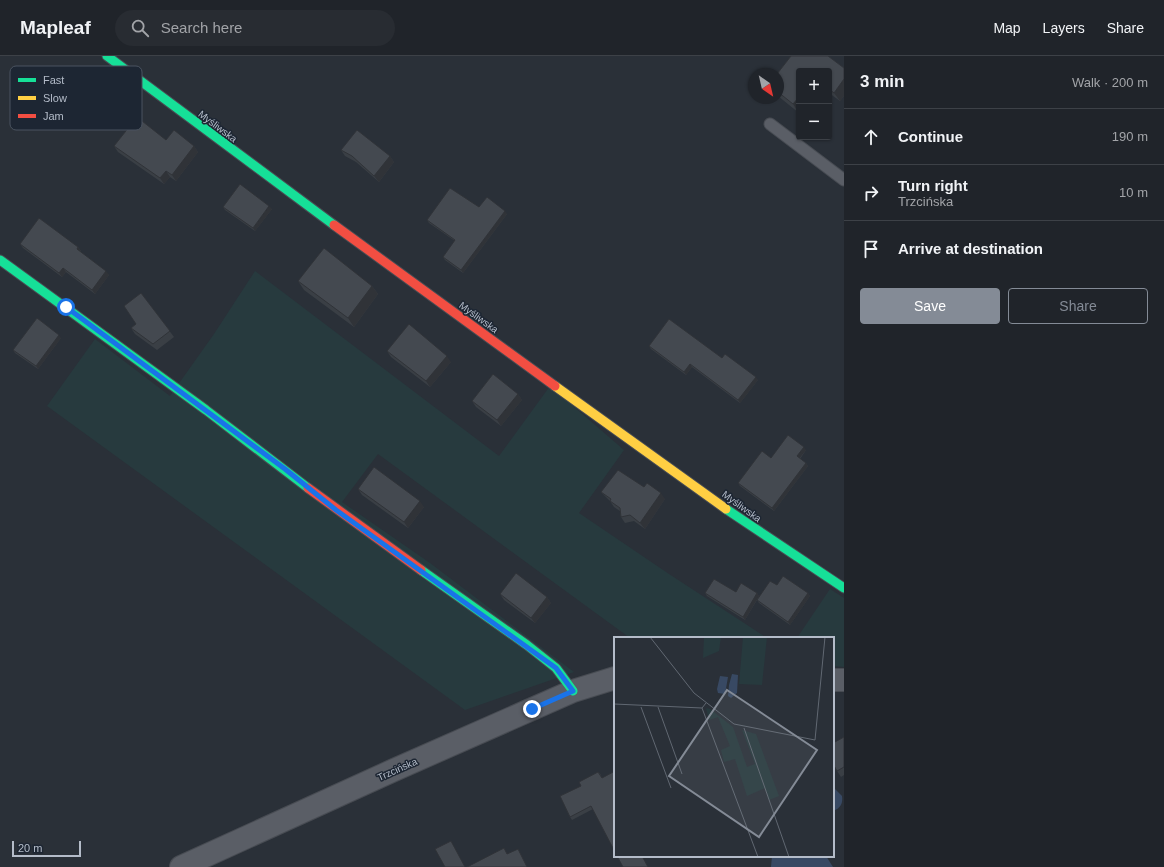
<!DOCTYPE html>
<html lang="en">
<head>
<meta charset="utf-8">
<style>
  body { margin:0; font-family:Arial,sans-serif; background:#282c32; color:#f1f3f6 }
  .controls { position:absolute; right:12px; top:12px; display:grid; overflow:hidden; border-radius:4px; box-shadow:0 1px 3px #0004 }
  .controls button { width:36px; height:36px; display:grid; place-items:center; padding:0; border:0; border-bottom:1px solid #3d4147; background:#20242a; color:#f1f3f6; font:20px sans-serif }
  .compass { position:absolute; left:748px; top:12px; width:36px; height:36px; border-radius:50%; background:#20242a; box-shadow:0 1px 3px #0004; rotate:146deg }
  .scale { position:absolute; left:12px; bottom:10px; width:69px; box-sizing:border-box; padding-left:4px; border:2px solid #b4bcc9; border-top:0; font-size:11px; line-height:14px; white-space:nowrap; color:#b4bcc9; -webkit-text-stroke:3px #1d2633; paint-order:stroke }
  .stop { position:absolute; width:12px; height:12px; margin:-9px; border:3px solid #1a73e8; border-radius:50%; background:#fff }
  .stop.end { background:#1a73e8; border-color:#fff; box-shadow:0 1px 4px #0008 }
  .list { margin:0; padding:0; list-style:none }
  h2 { display:flex; justify-content:space-between; align-items:center; height:52px; margin:0; padding:0 16px; font-size:17px }
  h2 small { font-size:13px; font-weight:400; color:#a2a4a8 }
  .list li { display:grid; grid-template-columns:26px 1fr auto; gap:12px; align-items:center; box-sizing:border-box; height:56px; padding:0 16px; border-top:1px solid #3d4147 }
  .list b { display:block; font-size:15px; white-space:nowrap }
  .list p { margin:0; font-size:13px; white-space:nowrap; color:#a2a4a8 }
  .list em { font-size:13px; font-style:normal; color:#a2a4a8 }
  .actions { display:flex; gap:8px; padding:12px 16px }
  .actions a { flex:1; padding:9px 0; border:1px solid #848b96; border-radius:4px; text-align:center; font-size:14px; color:#848b96 }
  .actions .main { background:#848b96; color:#fff }
  .icon { flex:none; width:22px; height:22px; fill:none; stroke:currentColor; stroke-width:2; stroke-linecap:round; stroke-linejoin:round }
  .map { position:relative; flex:none; width:844px; height:811px; overflow:hidden }
  header { display:flex; align-items:center; gap:24px; box-sizing:border-box; height:56px; padding:0 20px; background:#20242a; border-bottom:1px solid #3d4147 }
  header strong { font-size:19px }
  nav { display:flex; gap:22px; margin-inline-start:auto; font-size:14px }
  .search { width:280px; height:36px; background:#282c32; display:flex; align-items:center; gap:10px; box-sizing:border-box; padding:0 14px; border-radius:22px; color:#a2a4a8; font-size:15px }
  main { display:flex }
  aside { flex:1; background:#20242a }
  .map>svg:first-child { display:block }
</style>
</head>
<body>
<header>
<strong>Mapleaf</strong>
<div class="search"><svg class="icon" aria-label="search" viewBox="0 0 24 24"><circle cx="10" cy="10" r="6"/><path d="M15 15l6 6"/></svg>Search here</div>
<nav><a>Map</a><a>Layers</a><a>Share</a></nav>
</header>
<main>
<div class="map">
<svg width="844" height="811" viewBox="0 0 844 811">
  <rect width="100%" height="100%" fill="#2a3038"/>
  <g fill="#273a3e">
    <path d="M255 215 499 400 550 330 624 394 579 457 669 518 767 582H630L378 398 342 446 430 507 574 616 465 654 47 350 95 283 170 340 214 278Z"/>
    <path d="M830 533 844 542V611L833 610V582H797Z"/>
  </g>
  <g fill="#384963">
    <path d="M833 731 842 740C843 747 841 752 833 755Z"/>
    <path d="M772 800H826L833 811H771Z"/>
  </g>
  <g fill="none" stroke-linecap="round" stroke-linejoin="round">
    <g stroke="#484c53" stroke-width="13">
      <path id="lane" d="M770 68 844 124"/>
    </g>
    <g stroke="#484c53" stroke-width="24">
      <g id="street">
        <path d="M833 624H844"/>
        <path d="M181 811 394 714 573 635 615 622"/>
      </g>
    </g>
    <g stroke="#484c53" stroke-width="11">
      <g id="fast">
        <path d="M107 0 334 169"/>
        <path d="M0 204 206 354 308 432"/>
        <path d="M726 453 844 532"/>
        <path d="M421 514 527 589 556 612 573 635"/>
      </g>
    </g>
    <g stroke="#484c53" stroke-width="11">
      <path id="slow" d="M555 330 726 453"/>
    </g>
    <g stroke="#484c53" stroke-width="11">
      <g id="jam">
        <path d="M334 169 555 330"/>
        <path d="M308 432 421 514"/>
      </g>
    </g>
    <use href="#lane" stroke="#5a5e66" stroke-width="11"/>
    <use href="#street" stroke="#5a5e66" stroke-width="22"/>
    <use href="#fast" stroke="#16e098" stroke-width="9"/>
    <use href="#slow" stroke="#ffcf43" stroke-width="9"/>
    <use href="#jam" stroke="#f24e42" stroke-width="9"/>
  </g>
  <g fill="#3a3f45">
    <path d="M791 0H828L844 12V40L840 45 829 37V15H799V57L778 40V18H777Z"/>
    <path d="M166 84 194 90 198 96 176 125 170 121 164 128 118 96 114 90Z"/>
    <path d="M341 94 390 100 394 106 379 126 356 106 345 100Z"/>
    <path d="M223 151 272 153 255 175 225 154Z"/>
    <path d="M479 151 507 158 463 217 445 204 443 201 455 185 429 167 427 164Z"/>
    <path d="M20 188 78 191 81 195 80 196 109 219 95 238 66 216 62 221 23 192Z"/>
    <path d="M298 225 372 230 378 238 354 271 304 234Z"/>
    <path d="M141 237 174 281 157 294 135 278 131 272 136 268Z"/>
    <path d="M61 282 38 313 15 297 13 294Z"/>
    <path d="M649 290 722 302 758 324 740 347 692 311 686 319 651 293Z"/>
    <path d="M387 295 451 306 430 331 391 301Z"/>
    <path d="M518 338 522 344 501 370 476 351 472 345Z"/>
    <path d="M806 394 800 403 806 407 808 410 774 455 740 430 738 427 771 402Z"/>
    <path d="M644 431 665 443 645 473 634 465 625 467 621 461 620 455 614 451 610 445 601 436Z"/>
    <path d="M358 433 424 451 408 472 362 439Z"/>
    <path d="M777 529 808 537 810 540 790 569 759 547 757 544 745 564 707 540 705 537 736 536 757 537 759 540Z"/>
    <path d="M500 538 547 541 551 547 535 567 504 544Z"/>
    <path d="M844 681V719L841 721 837 715Z"/>
    <path d="M598 716 601 719 593 753 572 764 570 761Z"/>
  </g>
  <g fill="#303338">
    <path d="M844 23V40L840 45 834 37Z"/>
    <path d="M799 41V57L793 48Z"/>
    <path d="M194 90 198 96 176 125 172 119Z"/>
    <path d="M390 100 394 106 379 126 374 120Z"/>
    <path d="M166 115 170 121 164 128 160 122Z"/>
    <path d="M269 150 272 153 255 175 253 172Z"/>
    <path d="M505 155 507 158 463 217 461 214Z"/>
    <path d="M78 191 81 195 80 197 77 193Z"/>
    <path d="M63 212 66 216 62 221 59 217Z"/>
    <path d="M106 215 109 219 95 238 92 234Z"/>
    <path d="M372 230 378 238 354 271 348 262Z"/>
    <path d="M59 279 61 282 38 313 36 310Z"/>
    <path d="M447 300 451 306 430 331 426 325Z"/>
    <path d="M690 308 692 311 686 319 684 316Z"/>
    <path d="M756 321 758 324 740 347 738 344Z"/>
    <path d="M518 338 522 344 501 370 497 364Z"/>
    <path d="M804 391 806 394 799 403 797 400Z"/>
    <path d="M806 407 808 410 774 455 772 452Z"/>
    <path d="M661 437 665 443 645 473 640 467Z"/>
    <path d="M420 445 424 451 408 472 404 466Z"/>
    <path d="M757 537 759 540 745 564 743 561Z"/>
    <path d="M808 537 810 540 790 569 788 566Z"/>
    <path d="M547 541 551 547 535 567 531 562Z"/>
  </g>
  <g fill="#444950" stroke="#303338">
    <path d="M791 0H828L844 12V23L834 37 829 33V15H799V41L793 48 778 36V18H777Z"/>
    <path d="M137 61 166 84 174 74 194 90 172 119 166 115 160 122 114 90Z"/>
    <path d="M357 74 390 100 374 120 352 100 341 94Z"/>
    <path d="M240 128 269 150 253 172 223 151Z"/>
    <path d="M450 132 479 151 487 141 505 155 461 214 443 201 455 184 427 164Z"/>
    <path d="M39 162 78 191 77 193 106 215 92 234 63 212 59 217 20 188Z"/>
    <path d="M324 192 372 230 348 262 298 225Z"/>
    <path d="M141 237 170 275 153 288 131 272 136 268 124 250Z"/>
    <path d="M37 262 59 279 36 310 13 294Z"/>
    <path d="M669 263 722 302 725 298 756 321 738 344 690 308 684 316 649 290Z"/>
    <path d="M409 268 447 300 426 325 387 295Z"/>
    <path d="M493 318 518 338 497 364 472 345Z"/>
    <path d="M788 379 804 391 797 400 806 407 772 452 738 427 762 395 771 402Z"/>
    <path d="M374 411 420 445 404 466 358 433Z"/>
    <path d="M618 414 644 431 647 427 661 437 640 467 630 459 621 461 620 452 610 445 611 443 601 436Z"/>
    <path d="M516 517 547 541 531 562 500 538Z"/>
    <path d="M783 520 808 537 788 566 757 544 770 525 777 529Z"/>
    <path d="M714 523 736 536 741 527 757 537 743 561 705 537Z"/>
    <path d="M844 681V711L837 715 833 708V687Z"/>
    <path d="M615 715V796L591 750 570 761 560 740 581 730 579 726 598 716 602 722Z"/>
    <path d="M451 785 465 811H445L435 793Z"/>
    <path d="M504 792 507 798 518 793 527 811H467Z"/>
    <path d="M617 800H642L648 811H623Z"/>
  </g>
  <g fill="none" stroke-linecap="round" stroke-linejoin="round">
    <path stroke="#1a73e8" stroke-width="5" d="M66 251 285 413 336 454 556 612 573 635 532 653"/>
  </g>
  <g text-anchor="middle" stroke-width="3" stroke-linejoin="round" paint-order="stroke">
    <g font-size="10" fill="#b4bcc9" stroke="#1d2633">
      <text transform="translate(218 70) rotate(37)" y="4">Myśliwska</text>
      <text transform="translate(479 261) rotate(36)" y="4">Myśliwska</text>
      <text transform="translate(742 450) rotate(36)" y="4">Myśliwska</text>
      <text transform="translate(397 713) rotate(-24)" y="4">Trzcińska</text>
    </g>
  </g>
  <g transform="translate(614 581)">
    <rect width="220" height="220" fill="#2a3038"/>
    <path d="M90 0H107L105 14 89 21ZM129 0H153L148 48 125 47ZM92 71 96 72 119 90 133 130 141 127 128 93 142 97 165 159 155 163 151 151 133 159 121 122 110 125 107 113 116 109 104 80 95 83Z" fill="#273a3e"/>
    <path d="M118 37 124 38 123 56 117 61 114 59 115 48ZM106 39 114 40 111 57 104 56 103 52Z" fill="#384963"/>
    <path fill="none" stroke="#616872" stroke-width="1" d="M36 0 80 56 120 87 201 103 211 0M92 66 88 71 144 220M0 67 88 71M27 70 57 151M44 70 68 137M130 91 175 220"/>
    <path fill="#848b96" fill-opacity="0.15" stroke="#848b96" stroke-width="2" d="M113 53 203 113 145 200 55 139Z"/>
    <rect width="220" height="220" fill="none" stroke="#b4bcc9" stroke-width="2"/>
  </g>
  <rect x="10" y="10" width="132" height="64" rx="6" fill="#1d2633" stroke="#4a5360" stroke-width="1"/>
  <rect x="18" y="22" width="18" height="4" fill="#16e098"/>
  <rect x="18" y="40" width="18" height="4" fill="#ffcf43"/>
  <rect x="18" y="58" width="18" height="4" fill="#f24e42"/>
  <g font-size="11" fill="#b4bcc9">
    <text x="43" y="28">Fast</text>
    <text x="43" y="46">Slow</text>
    <text x="43" y="64">Jam</text>
  </g>
</svg>
<div class="controls">
<button>+</button>
<button>−</button>
</div>
<svg class="compass" viewBox="-18 -18 36 36"><path d="M0-13l5 13h-10z" fill="#e53935"/><path d="M0 13l5-13h-10z" fill="#a2a4a8"/></svg>
<div class="scale">20 m</div>
<div class="stop" style="left:66px;top:251px"></div>
<div class="stop end" style="left:532px;top:653px"></div>
</div>
<aside>
<h2>3 min<small>Walk · 200 m</small></h2>
<ul class="list">
<li><svg class="icon" aria-label="ahead" viewBox="0 0 24 24"><path d="M12 20V5M6 11l6-6 6 6"/></svg><div><b>Continue</b></div><em>190 m</em></li>
<li><svg class="icon" aria-label="right" viewBox="0 0 24 24"><path d="M7 20v-9h11M14 6l5 5-5 5"/></svg><div><b>Turn right</b><p>Trzcińska</p></div><em>10 m</em></li>
<li><svg class="icon" aria-label="arrive" viewBox="0 0 24 24"><path d="M6 21V4h12l-3 4 3 4H6"/></svg><div><b>Arrive at destination</b></div></li>
</ul>
<div class="actions"><a class="main">Save</a><a>Share</a></div>
</aside>
</main>
</body>
</html>
